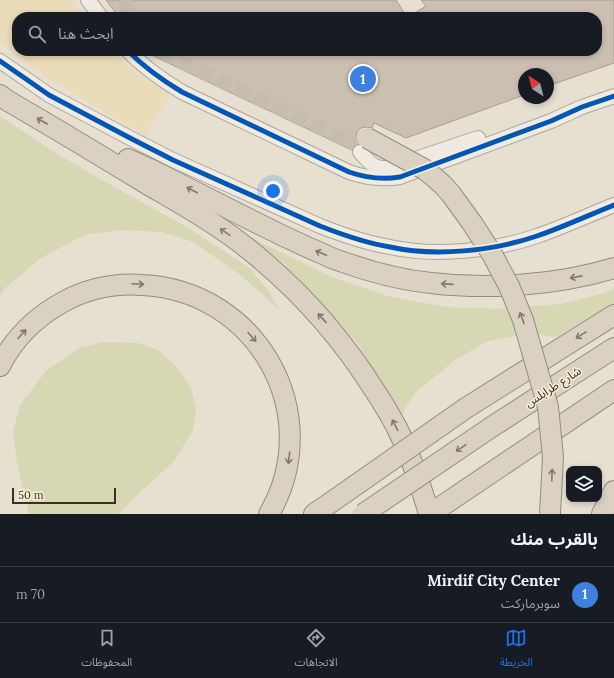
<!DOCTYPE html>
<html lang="ar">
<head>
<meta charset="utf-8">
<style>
  body { margin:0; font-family:Lora,"Noto Sans Arabic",serif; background:#20242c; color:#f1f3f6; direction:rtl }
  .controls { position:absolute; right:12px; bottom:12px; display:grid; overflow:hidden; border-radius:8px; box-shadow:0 2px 6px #0003 }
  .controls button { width:36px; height:36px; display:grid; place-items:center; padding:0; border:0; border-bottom:1px solid #363941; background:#171b24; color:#f1f3f6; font:20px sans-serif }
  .compass { position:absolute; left:518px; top:68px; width:36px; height:36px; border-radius:50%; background:#171b24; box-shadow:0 2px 6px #0003; rotate:324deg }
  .scale { position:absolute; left:12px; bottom:10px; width:104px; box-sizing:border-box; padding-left:4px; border:2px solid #3d2e20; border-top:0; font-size:11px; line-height:14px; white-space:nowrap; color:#3d2e20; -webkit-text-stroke:3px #f7eed8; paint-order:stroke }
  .you { position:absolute; left:273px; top:191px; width:14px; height:14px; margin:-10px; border:3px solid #fff; border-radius:50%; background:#1a73e8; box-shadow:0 0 0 6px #1a73e833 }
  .badge { display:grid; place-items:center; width:26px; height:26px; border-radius:50%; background:#1a73e8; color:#fff; font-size:13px; font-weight:700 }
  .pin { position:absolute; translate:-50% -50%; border:2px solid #fff; box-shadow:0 1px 4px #0006 }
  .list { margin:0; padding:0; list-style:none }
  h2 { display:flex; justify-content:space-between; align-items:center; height:52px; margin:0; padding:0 16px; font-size:17px }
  h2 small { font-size:13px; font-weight:400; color:#9ea1a6 }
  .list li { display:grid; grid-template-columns:26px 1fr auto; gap:12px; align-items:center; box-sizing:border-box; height:56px; padding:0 16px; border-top:1px solid #363941 }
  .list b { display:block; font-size:15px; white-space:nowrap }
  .list p { margin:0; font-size:13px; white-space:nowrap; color:#9ea1a6 }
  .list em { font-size:13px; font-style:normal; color:#9ea1a6 }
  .icon { flex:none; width:22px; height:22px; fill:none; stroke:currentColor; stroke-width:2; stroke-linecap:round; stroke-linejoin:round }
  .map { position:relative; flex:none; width:614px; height:514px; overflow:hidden; direction:ltr }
  .search { position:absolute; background:#171b24; box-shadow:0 2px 6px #0003; left:12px; right:12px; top:12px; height:44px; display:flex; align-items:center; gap:10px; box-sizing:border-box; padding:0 14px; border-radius:16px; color:#9ea1a6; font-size:15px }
  .sheet { height:108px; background:#171b24 }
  nav { display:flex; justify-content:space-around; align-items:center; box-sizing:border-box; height:56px; border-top:1px solid #363941; background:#171b24; font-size:11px; color:#9ea1a6 }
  nav a { display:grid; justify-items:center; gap:2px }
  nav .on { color:#1a73e8 }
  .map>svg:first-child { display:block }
</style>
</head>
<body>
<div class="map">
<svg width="614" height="514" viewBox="0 0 614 514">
  <rect width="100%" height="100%" fill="#e7e0d1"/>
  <g fill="#d6d7b3">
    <path d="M0 116 51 150 100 179 190 229 250 268 268 290 280 310 239 274 193 242 162 232 120 230 84 235 41 258 4 289 0 296Z"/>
    <path d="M248 236 334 278 391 297 448 307 495 309 561 304 601 294 614 289V305L555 337 537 334 507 337 486 342 455 360 416 392 404 409 401 428 383 387 357 342 285 264Z"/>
    <path d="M104 342 138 343 158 350 178 368 191 388 196 408 193 430 174 461 134 498 119 514H29L17 463 13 431 20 405 46 371 79 348Z"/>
  </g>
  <path fill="#eadcb9" d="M0 0H71L83 17H17V51H112L134 71 170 95 145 135 46 77 0 43Z"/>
  <g fill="#cbbfb2" stroke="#a89c90">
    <path d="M106 0H396L407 17H119Z"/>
    <path d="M421 0H614V63L548 86V74H524V95L406 138 374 123 372 128 366 127 361 128 357 132 356 138 357 144 354 146 352 150 143 51H597V17H409L426 6Z"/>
  </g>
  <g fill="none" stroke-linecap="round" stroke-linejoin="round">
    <g stroke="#c5bcae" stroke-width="14" stroke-dasharray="14 7" stroke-linecap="butt">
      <path d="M125 0 127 10 131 17"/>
      <path d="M161 51 174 59 362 148"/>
    </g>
    <g stroke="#ada599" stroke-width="16">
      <g id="minor">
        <path d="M88 0 101 17"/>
        <path d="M128 51C144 67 162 80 182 92L349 172C366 178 382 180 400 177L551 121 582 107 614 96"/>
        <path d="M0 61 49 95 130 138 173 160 320 226C343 235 365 243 390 247 435 257 493 251 537 236 563 227 589 215 614 205"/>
        <path d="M360 152C370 163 375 171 392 167L478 138"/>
      </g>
    </g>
    <g stroke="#928b80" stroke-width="22">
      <g id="highway">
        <path d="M0 95 8 101C55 128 101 156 147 184 178 202 209 219 238 241 293 283 338 332 375 391 383 403 390 415 397 428 410 454 421 486 429 514"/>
        <path d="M128 159 152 170C189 189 226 207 263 226 283 236 302 245 323 254 329 257 336 260 343 262 371 272 401 280 431 283 489 290 558 285 614 268"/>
        <path d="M0 366C14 338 36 317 63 302 87 289 115 283 142 285 257 290 327 414 269 514"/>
        <path d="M466 408 614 315"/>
        <path d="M493 426 614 348"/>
        <path d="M314 514 343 494"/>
        <path d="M430 514 614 390"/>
        <path d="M602 514 614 491"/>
      </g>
    </g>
    <use href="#minor" stroke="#efebe3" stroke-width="14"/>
    <use href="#highway" stroke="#dad1c2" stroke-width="20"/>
    <g stroke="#928b80" stroke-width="22" stroke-linecap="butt">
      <g id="highway-bridge">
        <path d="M367 138 424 169 434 177 443 185 451 194 472 223 492 254 509 286 523 320 548 407 553 457 550 514"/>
        <path d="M343 494 466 408"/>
        <path d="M363 514 493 426"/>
      </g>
    </g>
    <use href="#highway-bridge" stroke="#dad1c2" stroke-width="20"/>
    <g stroke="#f7eed8" stroke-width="8">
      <g id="cycleway">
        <path d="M128 51C144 67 162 80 182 92L349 172C366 178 382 180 400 177L551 121 582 107 614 96"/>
        <path d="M0 61 49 95 130 138 173 160 320 226C343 235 365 243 390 247 435 257 493 251 537 236 563 227 589 215 614 205"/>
      </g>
    </g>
    <use href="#cycleway" stroke="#0057b8" stroke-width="5"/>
  </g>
  <defs><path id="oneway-shaft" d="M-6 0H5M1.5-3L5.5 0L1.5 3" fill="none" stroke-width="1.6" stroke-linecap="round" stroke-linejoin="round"/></defs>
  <g stroke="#847769">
    <use href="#oneway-shaft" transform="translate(42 121) rotate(-150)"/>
    <use href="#oneway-shaft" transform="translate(192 190) rotate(-153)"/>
    <use href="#oneway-shaft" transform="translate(225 232) rotate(-146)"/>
    <use href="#oneway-shaft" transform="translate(321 253) rotate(-157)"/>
    <use href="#oneway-shaft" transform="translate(576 277) rotate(169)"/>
    <use href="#oneway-shaft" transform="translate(138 284) rotate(3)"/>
    <use href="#oneway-shaft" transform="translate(447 284) rotate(-176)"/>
    <use href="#oneway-shaft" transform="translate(322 318) rotate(-133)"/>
    <use href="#oneway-shaft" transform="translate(522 318) rotate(-110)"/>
    <use href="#oneway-shaft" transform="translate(22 334) rotate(-48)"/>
    <use href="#oneway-shaft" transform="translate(581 335) rotate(148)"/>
    <use href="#oneway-shaft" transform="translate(252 337) rotate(48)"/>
    <use href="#oneway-shaft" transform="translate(395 425) rotate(-118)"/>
    <use href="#oneway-shaft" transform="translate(461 448) rotate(146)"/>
    <use href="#oneway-shaft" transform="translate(289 458) rotate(97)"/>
    <use href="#oneway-shaft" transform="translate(552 475) rotate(-88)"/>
  </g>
  <g text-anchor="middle" stroke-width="3" stroke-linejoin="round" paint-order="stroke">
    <g font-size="12" fill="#3d2e20" stroke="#f7eed8">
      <text transform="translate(553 387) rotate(-33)" y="4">شارع طرابلس</text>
    </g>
  </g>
</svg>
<div class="controls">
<button><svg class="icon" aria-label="layers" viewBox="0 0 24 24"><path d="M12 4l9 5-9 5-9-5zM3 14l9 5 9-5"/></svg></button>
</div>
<svg class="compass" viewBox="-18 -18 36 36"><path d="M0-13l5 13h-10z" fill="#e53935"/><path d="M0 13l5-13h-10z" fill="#9ea1a6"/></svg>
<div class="scale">50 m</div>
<div class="you"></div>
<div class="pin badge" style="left:363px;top:79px;background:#3f7fe0">1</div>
<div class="search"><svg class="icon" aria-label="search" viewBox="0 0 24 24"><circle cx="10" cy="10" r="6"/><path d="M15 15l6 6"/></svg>ابحث هنا</div>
</div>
<section class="sheet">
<h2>بالقرب منك<small></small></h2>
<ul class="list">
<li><span class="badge" style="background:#3f7fe0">1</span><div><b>Mirdif City Center</b><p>سوبرماركت</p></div><em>70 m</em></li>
</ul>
</section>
<nav>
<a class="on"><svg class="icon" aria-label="map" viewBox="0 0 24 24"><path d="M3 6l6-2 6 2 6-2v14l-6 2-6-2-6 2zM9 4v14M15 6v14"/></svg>الخريطة</a>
<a><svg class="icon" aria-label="directions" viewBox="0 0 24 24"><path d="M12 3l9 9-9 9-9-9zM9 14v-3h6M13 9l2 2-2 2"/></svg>الاتجاهات</a>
<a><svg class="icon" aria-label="saved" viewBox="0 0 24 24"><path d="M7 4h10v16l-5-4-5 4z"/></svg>المحفوظات</a>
</nav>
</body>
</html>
